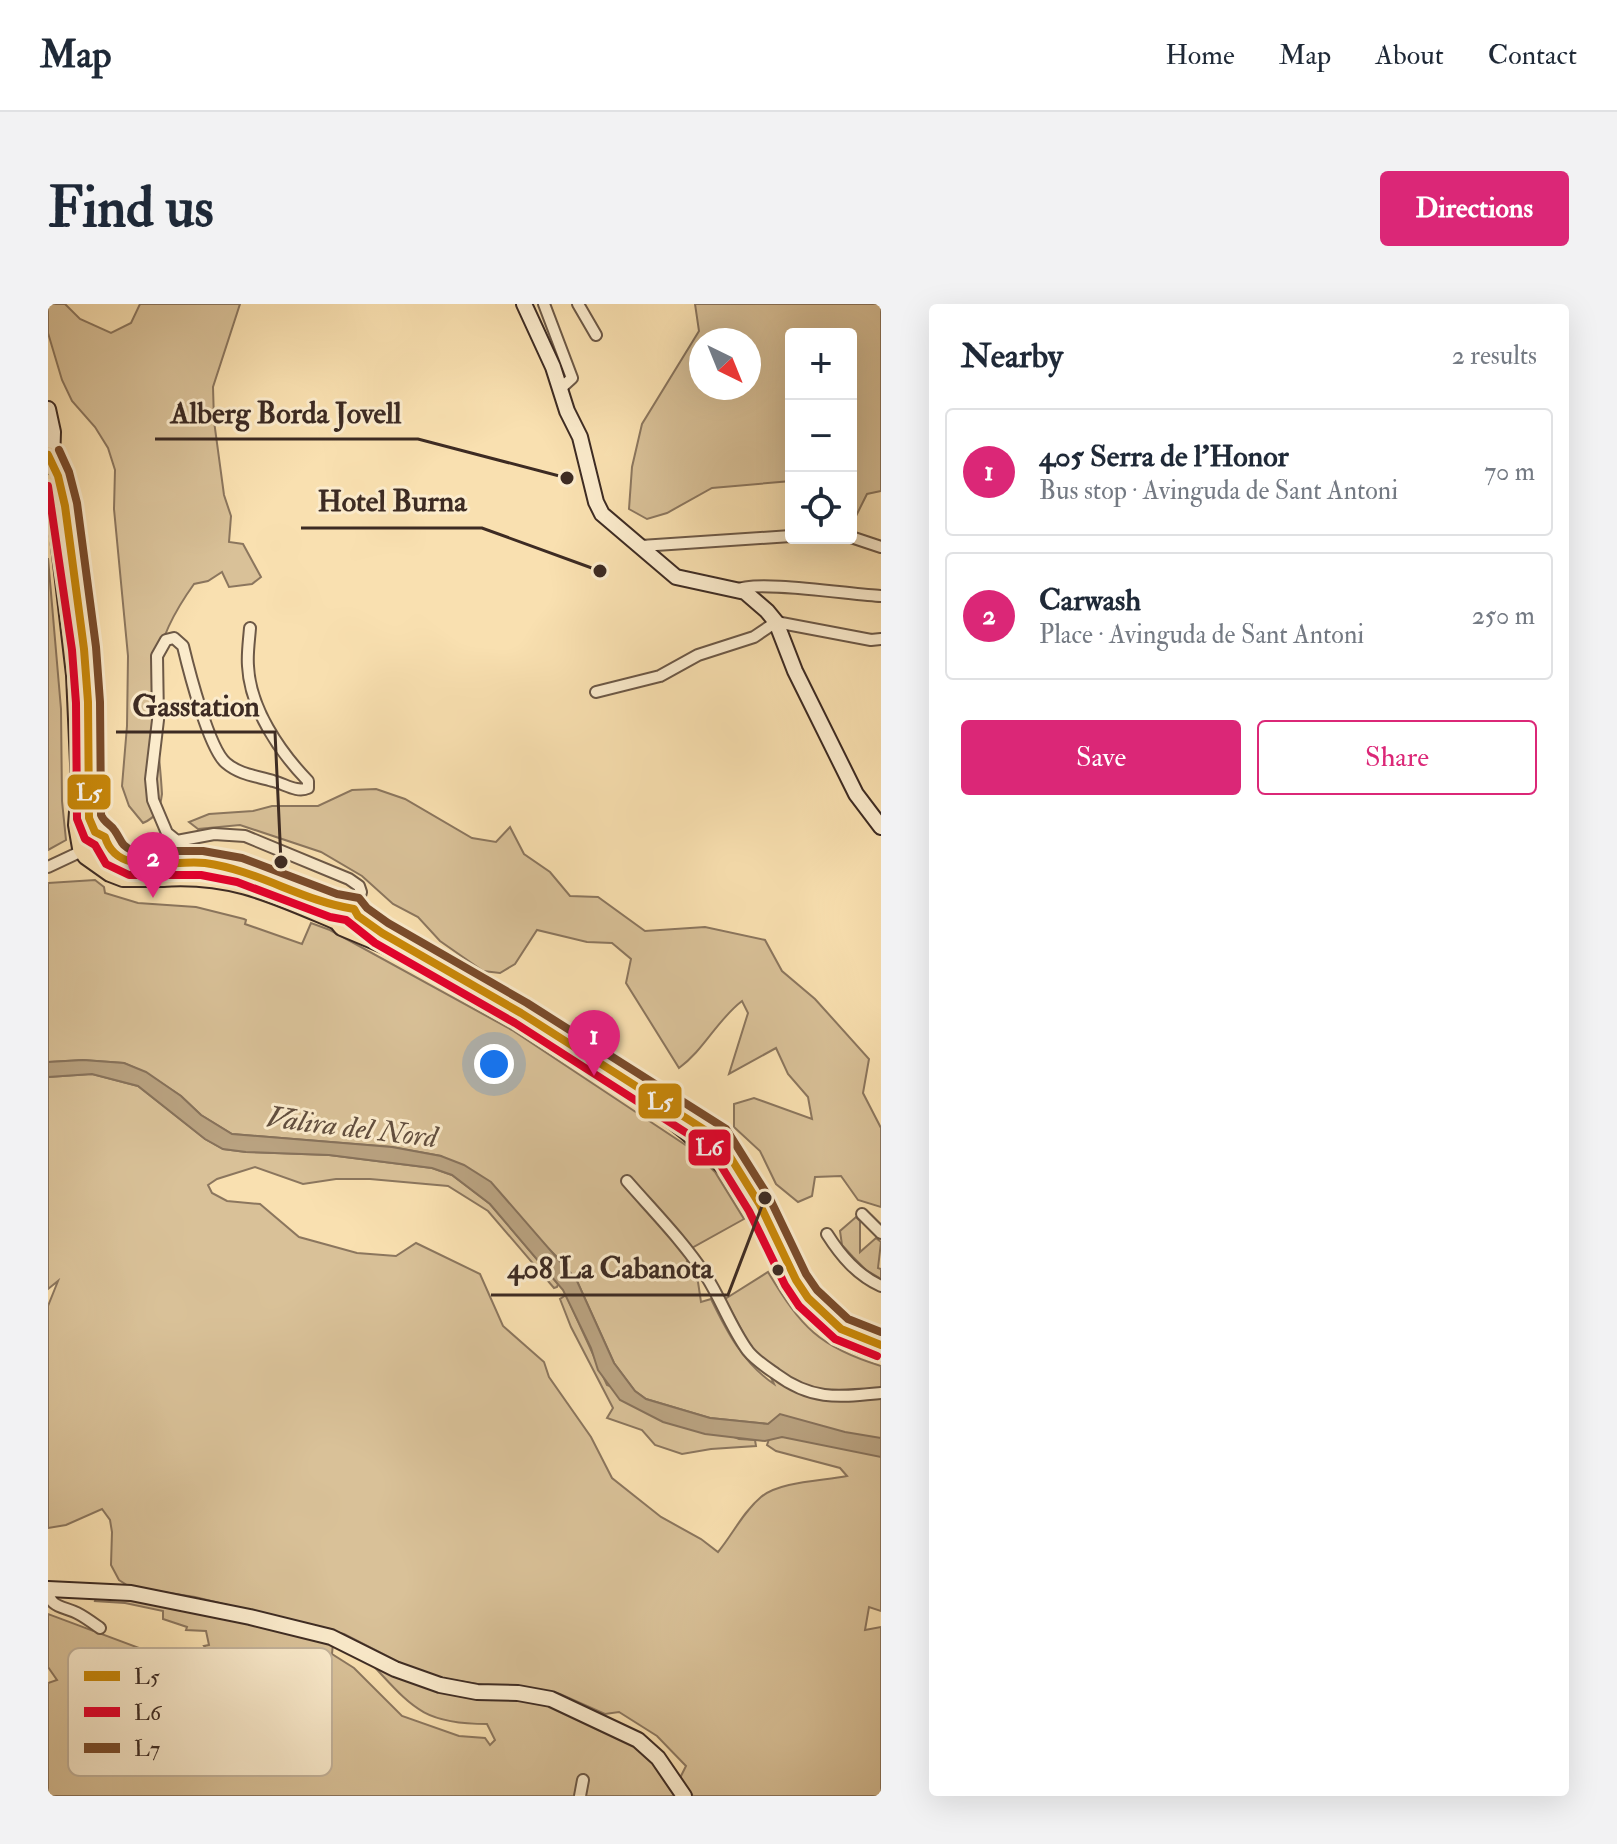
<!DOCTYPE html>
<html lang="en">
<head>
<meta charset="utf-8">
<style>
  body { margin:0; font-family:"IM FELL Double Pica",serif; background:#f2f2f3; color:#1f2937 }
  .controls { position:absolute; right:24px; top:24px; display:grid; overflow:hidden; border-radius:8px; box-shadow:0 8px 32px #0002 }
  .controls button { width:72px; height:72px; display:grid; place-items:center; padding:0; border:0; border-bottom:2px solid #e0e1e3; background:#fff; color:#1f2937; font:40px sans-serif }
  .compass { position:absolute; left:641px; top:24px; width:72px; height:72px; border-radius:50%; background:#fff; box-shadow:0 8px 32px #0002; rotate:137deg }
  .you { position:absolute; left:446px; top:760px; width:28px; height:28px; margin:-20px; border:6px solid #fff; border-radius:50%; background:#1a73e8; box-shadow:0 0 0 12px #1a73e833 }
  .badge { display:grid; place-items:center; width:52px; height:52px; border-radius:50%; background:#db2777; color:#fff; font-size:26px; font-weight:700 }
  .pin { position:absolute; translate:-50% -66px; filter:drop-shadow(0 2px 4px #0008) }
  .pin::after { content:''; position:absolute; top:42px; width:28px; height:24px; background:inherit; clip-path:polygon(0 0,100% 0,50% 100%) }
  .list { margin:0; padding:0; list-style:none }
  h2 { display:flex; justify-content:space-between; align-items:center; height:104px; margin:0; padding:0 32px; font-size:34px }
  h2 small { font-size:26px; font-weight:400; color:#747a83 }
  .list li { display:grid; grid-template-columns:52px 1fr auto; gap:24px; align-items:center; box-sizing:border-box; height:128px; margin:0 16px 16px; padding:0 16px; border:2px solid #e0e1e3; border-radius:8px }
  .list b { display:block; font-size:30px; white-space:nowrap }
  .list p { margin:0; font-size:26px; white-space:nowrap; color:#747a83 }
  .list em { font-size:26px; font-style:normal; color:#747a83 }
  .actions { display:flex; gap:16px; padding:24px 32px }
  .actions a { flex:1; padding:18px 0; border:2px solid #db2777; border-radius:8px; text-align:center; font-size:28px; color:#db2777 }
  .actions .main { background:#db2777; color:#fff }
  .icon { flex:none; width:44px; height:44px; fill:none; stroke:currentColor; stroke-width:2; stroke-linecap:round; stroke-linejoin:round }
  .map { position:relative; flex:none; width:833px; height:1492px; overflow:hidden; border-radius:8px }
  header { display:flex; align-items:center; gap:48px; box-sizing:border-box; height:112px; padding:0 40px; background:#fff; border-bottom:2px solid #e0e1e3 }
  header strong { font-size:38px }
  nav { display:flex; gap:44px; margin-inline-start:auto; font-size:28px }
  .intro { display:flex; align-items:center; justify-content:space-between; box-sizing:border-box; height:192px; padding:0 48px }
  h1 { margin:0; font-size:56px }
  .button { padding:20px 36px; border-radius:8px; background:#db2777; color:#fff; font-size:28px; font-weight:700 }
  main { display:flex; gap:48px; padding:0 48px }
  aside { flex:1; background:#fff; border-radius:8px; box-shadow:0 8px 32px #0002 }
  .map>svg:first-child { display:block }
</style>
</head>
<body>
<header>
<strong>Map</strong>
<nav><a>Home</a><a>Map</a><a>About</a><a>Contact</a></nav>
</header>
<div class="intro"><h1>Find us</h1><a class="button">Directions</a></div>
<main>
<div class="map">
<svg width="833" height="1492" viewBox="0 0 833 1492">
  <rect width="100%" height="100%" fill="#f9e0b0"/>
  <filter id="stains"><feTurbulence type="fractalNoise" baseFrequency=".0025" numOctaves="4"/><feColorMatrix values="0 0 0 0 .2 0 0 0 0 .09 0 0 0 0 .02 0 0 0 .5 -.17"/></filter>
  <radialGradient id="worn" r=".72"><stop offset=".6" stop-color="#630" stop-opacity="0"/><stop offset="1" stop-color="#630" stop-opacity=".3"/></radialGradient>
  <g fill="#d9c198" stroke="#8b765e" stroke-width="2" fill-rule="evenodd">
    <path d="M0 0H17L32 15 63 29 83 19 92 0H192L165 83 166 117 176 191 183 212 181 238 195 240 213 273 204 280 181 283 174 268 160 277 146 280C87 362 109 399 114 490 112 505 109 513 95 519L81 502 74 482 79 422 80 352 66 205 67 166 60 144 47 123 24 97 14 76 0 29Z"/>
    <path d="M647 0H833V187L819 190 806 216H803V30H743V177L664 184 619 209 599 215 581 205 584 163 594 120 651 27ZM653 36H701V84H653Z"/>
    <path d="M0 254 13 405 14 497 18 536 0 546Z"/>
    <path d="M328 485 357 495 424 534 448 538 462 523 476 550 502 568 522 592 550 593 597 627 657 623 717 636 734 667 767 695 821 755 815 789 833 824V903L810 896 793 872 767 873 764 892 750 898 728 880 712 847 686 823V800L706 794 764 815 760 793 740 770 728 744 681 770 700 709 694 697C669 716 656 746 631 764L578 679 583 655 564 639 539 638 489 626 467 660 452 669 435 667 392 637 370 613 345 600 314 572 273 548 192 521 150 525 141 518 161 510 205 507 224 502H270L304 486Z"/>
    <path d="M47 576 56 583 57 589 90 599 148 603 196 615 198 616 197 620 254 640 263 619 282 626 464 726 642 844 667 868 696 915 644 944 638 961 650 978 653 998 663 995C679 1028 695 1059 726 1080L721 1069 703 1044 677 995 720 968C753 1023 771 1043 833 1062V1307L821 1303 817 1326 833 1323V1492H645L632 1474 638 1462 609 1432 571 1408 557 1410 512 1390 477 1383 436 1381 398 1375 372 1369 296 1330 147 1293 82 1283 71 1276 63 1261 64 1228 62 1216 54 1205 18 1221 0 1224V1002L10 977 0 985V773L44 770 90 782 157 835 175 845 198 848 281 851 384 864 404 871 442 900 510 980 509 983 506 984 440 907 400 882 322 875H288L255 880 207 863 169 875 160 881 164 889 179 897 212 900 251 933 309 949 348 952 368 939 432 970 455 1022 496 1058 501 1073 543 1133 564 1174 613 1213 653 1235 670 1248C685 1230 695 1208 713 1193 732 1177 776 1177 799 1172L792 1164 728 1147 719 1141 728 1115 720 1120 662 1114 598 1095 587 1087 566 1059 529 977 514 958 493 937 393 852 344 843 184 830 153 811 133 792 98 769 76 759 35 756 0 758V579Z"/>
    <path d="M808 913 812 917V948L828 934 833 938 830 964 833 965V975L818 966 805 953 794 941 792 927Z"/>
    <path d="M518 991 559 1081 691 1135 707 1136 708 1142 663 1145 634 1150 607 1141 594 1126 559 1114 565 1104 523 1023 512 995Z"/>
    <path d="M48 1294C122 1296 211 1322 285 1339L284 1350 306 1364 354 1412 411 1432 437 1434 442 1441 447 1436 439 1420C371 1420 363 1401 318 1354L390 1387 415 1393 493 1396 593 1443 632 1492H0V1379L9 1376 0 1363V1310L134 1360 137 1369 154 1368 163 1356 162 1350 156 1342 161 1341 158 1327 138 1326 139 1323 115 1315V1307L77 1299 47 1297Z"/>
  </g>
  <path fill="#b9a280" stroke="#87725b" stroke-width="2" d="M35 756 76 759 98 768 133 792 153 811 184 830 344 843 393 852 416 861 443 878 529 977 566 1059 587 1087 598 1095 662 1114 720 1120 732 1110 797 1128 833 1134V1153L734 1133 717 1137 657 1130 615 1118 572 1096 550 1066 543 1044 515 986 442 900 404 871 384 864 281 851 198 848 175 845 157 835 90 782 44 770 0 773V758Z"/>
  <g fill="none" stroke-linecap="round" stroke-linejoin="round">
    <g stroke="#6c5846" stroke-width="14">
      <g id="minor">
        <path d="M496 0 524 74 513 84"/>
        <path d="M530 0 548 31"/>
        <path d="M803 233 833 243"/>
        <path d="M593 242 743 232"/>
        <path d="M689 286C705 275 806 291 833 292"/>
        <path d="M202 324C201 337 199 350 200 362 202 404 231 447 260 477V484C249 489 237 480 225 477 209 472 192 471 178 459 161 445 141 367 135 342L126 334 118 336 109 352 110 416 103 475 105 496 119 529 129 537 166 530 197 532 301 575 311 582 313 588 308 607"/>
        <path d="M548 388 612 372 650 351 706 333 728 318 823 336 833 335"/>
        <path d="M0 563 34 547"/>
        <path d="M579 877C606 908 635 937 658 972 673 995 683 1024 700 1047 707 1056 718 1063 728 1070 764 1097 791 1093 833 1089"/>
        <path d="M814 910 833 929"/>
        <path d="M779 930C793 952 809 971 833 982"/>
        <path d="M0 1285C1 1304 15 1302 29 1309 37 1313 45 1319 52 1324"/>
        <path d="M532 1492 535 1476"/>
      </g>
    </g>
    <g stroke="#3d2b23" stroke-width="18">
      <g id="secondary">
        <path d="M476 0 505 63 519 107 532 133 548 198 554 210 628 273 697 288 719 307 728 318 747 367 808 490 833 523"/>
        <path d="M0 105 5 128 4 158"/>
        <path d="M0 1285 83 1289 202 1313 283 1333 347 1365 392 1381 429 1388 470 1389 503 1395 590 1436 610 1454 636 1492"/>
      </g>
    </g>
    <g stroke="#3d2b23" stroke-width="20">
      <g id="primary">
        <path d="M114 574C184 569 227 591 289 617L294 623 337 641 422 686 616 810C632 821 645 832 658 846 670 859 682 863 693 880 737 948 739 1026 833 1048"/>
        <path d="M289 613 293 605 303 604 342 634"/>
        <path d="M641 817 672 836 689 863"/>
      </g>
    </g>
    <g stroke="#3d2b23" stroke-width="20">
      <g id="trunk">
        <path d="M0 151C21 188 22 235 27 277 33 325 40 374 40 424"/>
        <path d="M0 179 10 225 27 371 32 481 29 521 33 544 38 552 62 569 75 574H114"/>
        <path d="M41 475V514L47 528"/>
        <path d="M47 528 57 533 60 543 67 552 82 559H154L192 566 295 604"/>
      </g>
    </g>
    <use href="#minor" stroke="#fbebcc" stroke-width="10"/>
    <use href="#secondary" stroke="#fbebcc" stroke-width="14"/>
    <use href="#primary" stroke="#f9e0b0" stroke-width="16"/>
    <use href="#trunk" stroke="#f9e0b0" stroke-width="16"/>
    <g stroke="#fbebcc" stroke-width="14">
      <path id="bus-1" d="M0 151 10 172 17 202 36 345 40 398 41 514 47 528 57 533C69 574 124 555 157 559 209 566 254 597 306 605L310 612 334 629 473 709 671 835 712 901 748 976 760 994 793 1025 833 1041"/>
    </g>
    <g stroke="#fbebcc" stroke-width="14">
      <path id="bus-2" d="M0 182 24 346 28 399 29 515 37 535 47 541 58 560 81 571H153L189 578 282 613 298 616 327 639 467 719 662 844 701 907 737 981 751 1002 787 1035 829 1052"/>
    </g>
    <g stroke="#fbebcc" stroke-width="14">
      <path id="bus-3" d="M11 146 21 168 29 199 48 343 52 398 53 511C57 520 62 519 67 527 74 537 72 541 85 547H155L194 554 289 590 311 594 319 604 340 619 479 699 678 825 722 895 758 970 769 986 800 1015 833 1028"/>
    </g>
    <use href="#bus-1" stroke="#c88709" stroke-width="8"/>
    <use href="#bus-2" stroke="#e4002b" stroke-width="8"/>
    <use href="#bus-3" stroke="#7a4b2a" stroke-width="8"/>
  </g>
  <circle fill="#3d2b23" stroke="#fbebcc" stroke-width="3" cx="730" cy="966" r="7"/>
  <g text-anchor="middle" stroke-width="6" stroke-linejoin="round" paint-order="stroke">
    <g font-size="30" font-style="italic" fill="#624f3f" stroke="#fbebcc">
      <text transform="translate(304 823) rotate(7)" y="10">Valira del Nord</text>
    </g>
  </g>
  <rect x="20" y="1344" width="264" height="128" rx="12" fill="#fbebcc" stroke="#c2b199" stroke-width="2"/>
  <rect x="36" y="1367" width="36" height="10" fill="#c88709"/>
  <rect x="36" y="1403" width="36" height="10" fill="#e4002b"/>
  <rect x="36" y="1439" width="36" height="10" fill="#7a4b2a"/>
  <g font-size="22" fill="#3d2b23">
    <text x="86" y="1380">L5</text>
    <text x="86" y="1416">L6</text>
    <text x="86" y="1452">L7</text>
  </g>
  <path fill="none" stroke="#3d2b23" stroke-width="3" d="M519 174L370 135H107M552 267L434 224H253M233 558L227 428H68M717 894L680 991H443"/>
  <g fill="#3d2b23" stroke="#fbebcc" stroke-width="3">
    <circle cx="519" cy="174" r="8"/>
    <circle cx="552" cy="267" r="8"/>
    <circle cx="233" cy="558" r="8"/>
    <circle cx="717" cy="894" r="8"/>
  </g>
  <g font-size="30" text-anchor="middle" font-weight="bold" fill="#3d2b23" stroke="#fbebcc" stroke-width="6" stroke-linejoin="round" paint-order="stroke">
    <text x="238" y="119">Alberg Borda Jovell</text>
    <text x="344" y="207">Hotel Burna</text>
    <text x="148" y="412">Gasstation</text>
    <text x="562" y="974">408 La Cabanota</text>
  </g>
  <g stroke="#fbebcc" stroke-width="3">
    <rect x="18" y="469" width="46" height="38" rx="8" fill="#c88709"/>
    <rect x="589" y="778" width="46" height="38" rx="8" fill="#c88709"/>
    <rect x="639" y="824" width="45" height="39" rx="8" fill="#e4002b"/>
  </g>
  <g font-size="22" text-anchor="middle" font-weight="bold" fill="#fff">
    <text x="41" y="496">L5</text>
    <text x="612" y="805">L5</text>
    <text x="661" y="851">L6</text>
  </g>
  <rect width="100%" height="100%" filter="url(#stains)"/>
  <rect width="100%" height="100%" fill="url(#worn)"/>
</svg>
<div class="controls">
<button>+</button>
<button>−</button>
<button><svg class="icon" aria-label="locate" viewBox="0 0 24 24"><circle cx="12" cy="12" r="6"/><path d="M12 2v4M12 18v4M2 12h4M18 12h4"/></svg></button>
</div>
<svg class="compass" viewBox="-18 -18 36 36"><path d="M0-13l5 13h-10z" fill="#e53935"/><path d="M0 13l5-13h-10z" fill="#747a83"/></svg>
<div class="you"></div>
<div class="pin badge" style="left:546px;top:772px">1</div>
<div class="pin badge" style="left:105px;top:594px">2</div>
</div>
<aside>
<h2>Nearby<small>2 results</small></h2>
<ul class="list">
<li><span class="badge">1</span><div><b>405 Serra de l'Honor</b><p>Bus stop · Avinguda de Sant Antoni</p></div><em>70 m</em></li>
<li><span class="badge">2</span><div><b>Carwash</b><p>Place · Avinguda de Sant Antoni</p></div><em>250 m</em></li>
</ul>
<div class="actions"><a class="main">Save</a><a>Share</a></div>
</aside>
</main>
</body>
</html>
